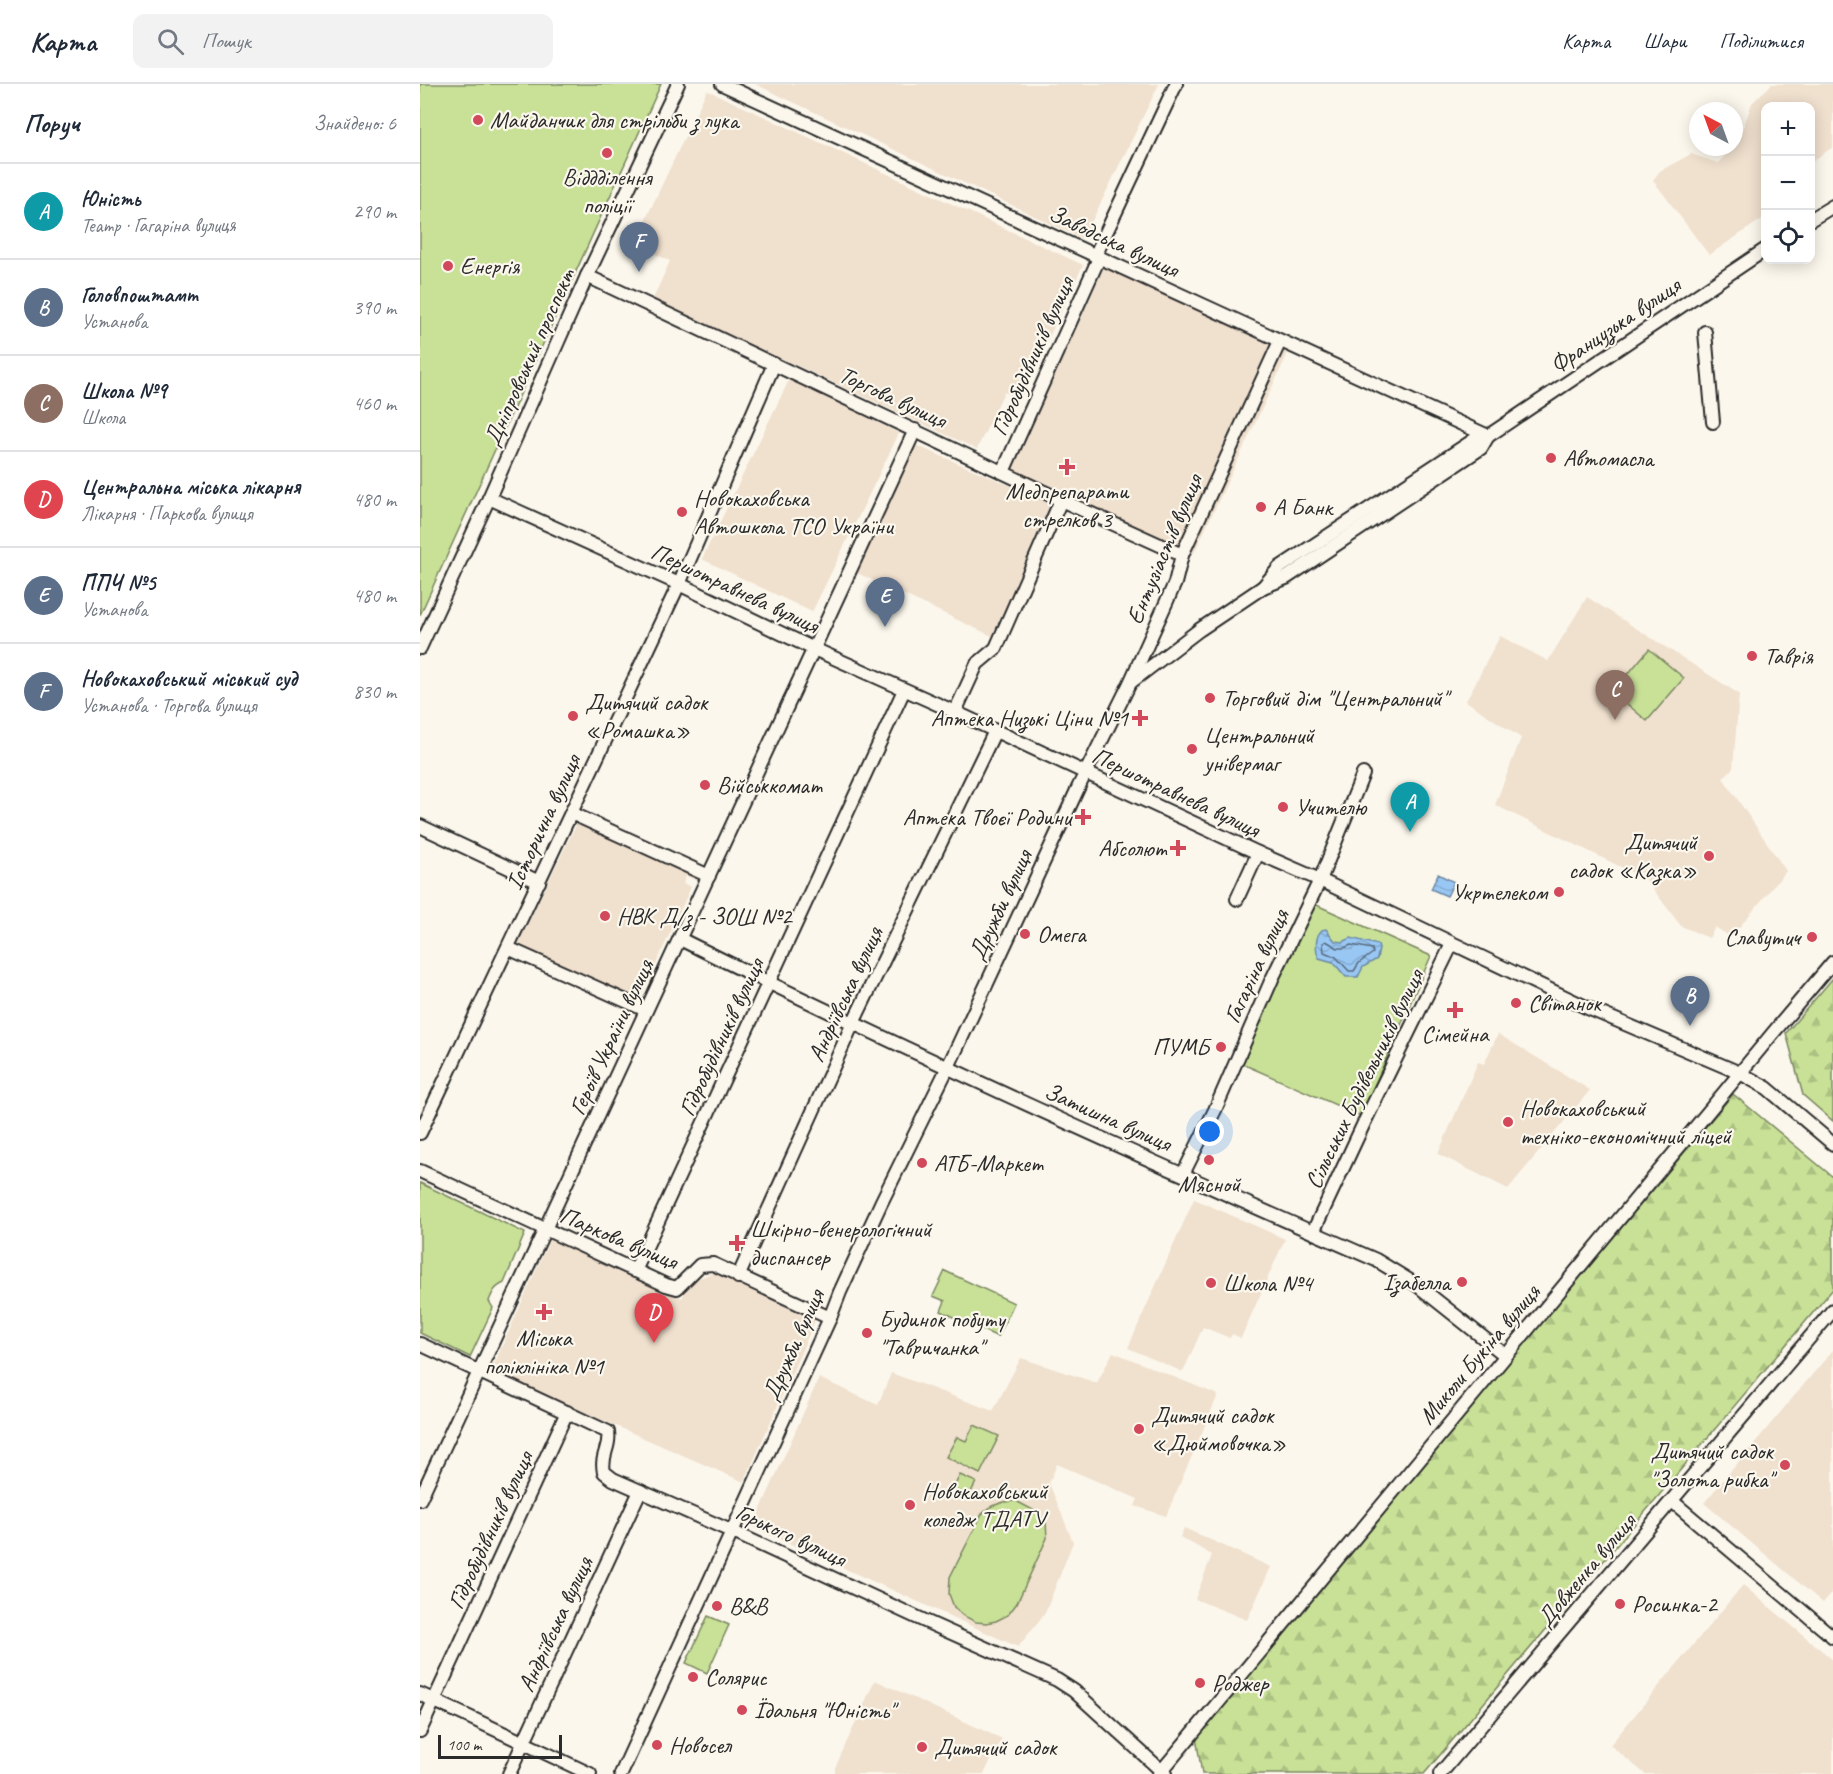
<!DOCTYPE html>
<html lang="uk">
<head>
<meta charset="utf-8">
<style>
  body { margin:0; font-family:Caveat,sans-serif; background:#f2f2f3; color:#1f2937 }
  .controls { position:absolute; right:18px; top:18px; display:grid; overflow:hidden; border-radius:12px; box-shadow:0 3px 15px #0003 }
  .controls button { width:54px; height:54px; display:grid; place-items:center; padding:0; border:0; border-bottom:2px solid #e0e1e3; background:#fff; color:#1f2937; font:30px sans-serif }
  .compass { position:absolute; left:1269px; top:18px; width:54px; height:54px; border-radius:50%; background:#fff; box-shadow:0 3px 15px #0003; rotate:319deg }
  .scale { position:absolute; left:18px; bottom:15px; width:124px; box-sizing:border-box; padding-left:6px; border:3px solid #2b2b2b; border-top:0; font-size:16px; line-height:21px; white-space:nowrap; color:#2b2b2b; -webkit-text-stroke:4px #fbf7ec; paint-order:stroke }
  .you { position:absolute; left:790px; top:1048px; width:21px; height:21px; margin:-15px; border:4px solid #fff; border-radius:50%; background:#1a73e8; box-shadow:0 0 0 9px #1a73e833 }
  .badge { display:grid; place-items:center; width:39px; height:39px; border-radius:50%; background:#2563eb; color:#fff; font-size:20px; font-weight:700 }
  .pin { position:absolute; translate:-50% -50px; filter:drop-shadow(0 2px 3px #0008) }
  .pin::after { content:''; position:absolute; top:32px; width:21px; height:18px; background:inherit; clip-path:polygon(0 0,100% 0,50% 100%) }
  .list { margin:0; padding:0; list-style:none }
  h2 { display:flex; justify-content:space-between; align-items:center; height:78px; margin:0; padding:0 24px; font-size:26px }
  h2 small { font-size:20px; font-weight:400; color:#747a83 }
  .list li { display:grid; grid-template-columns:39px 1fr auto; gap:18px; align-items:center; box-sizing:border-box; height:96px; padding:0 24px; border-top:2px solid #e0e1e3 }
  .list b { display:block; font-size:22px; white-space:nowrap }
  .list p { margin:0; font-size:20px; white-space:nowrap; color:#747a83 }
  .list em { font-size:20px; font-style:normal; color:#747a83 }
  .icon { flex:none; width:33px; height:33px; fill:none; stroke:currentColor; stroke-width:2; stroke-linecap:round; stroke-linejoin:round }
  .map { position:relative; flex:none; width:1413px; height:1690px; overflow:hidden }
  header { display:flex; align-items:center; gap:36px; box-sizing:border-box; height:84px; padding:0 30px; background:#fff; border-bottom:2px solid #e0e1e3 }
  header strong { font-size:28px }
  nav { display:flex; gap:33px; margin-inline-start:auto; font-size:21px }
  .search { width:420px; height:54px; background:#f2f2f3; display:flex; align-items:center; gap:15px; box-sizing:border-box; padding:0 21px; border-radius:12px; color:#747a83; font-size:22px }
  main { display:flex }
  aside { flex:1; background:#fff }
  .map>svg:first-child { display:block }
</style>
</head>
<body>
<header>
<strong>Карта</strong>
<div class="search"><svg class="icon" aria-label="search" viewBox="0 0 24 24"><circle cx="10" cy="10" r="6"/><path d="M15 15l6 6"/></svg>Пошук</div>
<nav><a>Карта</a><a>Шари</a><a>Поділитися</a></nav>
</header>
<main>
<aside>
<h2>Поруч<small>Знайдено: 6</small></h2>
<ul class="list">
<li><span class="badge" style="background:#0f9aa8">A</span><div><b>Юність</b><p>Театр · Гагаріна вулиця</p></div><em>290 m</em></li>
<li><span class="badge" style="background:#5c6f8a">B</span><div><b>Головпоштамт</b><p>Установа</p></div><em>390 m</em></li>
<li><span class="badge" style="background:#8d6e63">C</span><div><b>Школа №9</b><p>Школа</p></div><em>460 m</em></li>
<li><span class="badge" style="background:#e0444e">D</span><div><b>Центральна міська лікарня</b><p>Лікарня · Паркова вулиця</p></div><em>480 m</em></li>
<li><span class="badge" style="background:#5c6f8a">E</span><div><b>ППЧ №5</b><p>Установа</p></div><em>480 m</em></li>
<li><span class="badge" style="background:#5c6f8a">F</span><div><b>Новокаховський міський суд</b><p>Установа · Торгова вулиця</p></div><em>830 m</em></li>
</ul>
</aside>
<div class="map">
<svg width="1413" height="1690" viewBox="0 0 1413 1690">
  <defs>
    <pattern id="forest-firs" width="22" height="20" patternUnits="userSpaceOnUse" patternTransform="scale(1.5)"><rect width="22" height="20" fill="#c8e197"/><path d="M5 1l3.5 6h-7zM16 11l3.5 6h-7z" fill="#acc182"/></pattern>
    <pattern id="water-waves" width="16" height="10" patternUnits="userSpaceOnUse" patternTransform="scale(1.5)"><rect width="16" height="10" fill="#99c7f4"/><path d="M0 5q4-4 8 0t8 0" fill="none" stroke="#84abd1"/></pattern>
  </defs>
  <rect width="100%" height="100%" fill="#fbf7ec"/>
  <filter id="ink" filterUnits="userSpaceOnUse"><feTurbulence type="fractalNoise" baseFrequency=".0167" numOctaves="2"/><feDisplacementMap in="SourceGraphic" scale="12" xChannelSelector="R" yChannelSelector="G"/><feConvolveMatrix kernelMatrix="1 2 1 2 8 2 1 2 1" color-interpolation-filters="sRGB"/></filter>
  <g filter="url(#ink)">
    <g fill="#f0e0ce">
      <path d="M335 0H739L663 155Z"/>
      <path d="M1352 0H1413V63L1391 78 1390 22H1346L1345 133 1289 171 1233 96 1240 87 1271 70 1298 79 1318 59 1332 19Z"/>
      <path d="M287 6 663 181 600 315 584 308 557 365 233 215 250 177 214 160Z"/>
      <path d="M684 183 868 269 774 469 592 385Z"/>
      <path d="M369 296 479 349 392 528 282 475Z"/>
      <path d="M493 360 631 419 572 552 433 487Z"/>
      <path d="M1167 513 1319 610 1313 684 1303 694 1366 787 1311 853 1295 843 1289 854 1261 842 1217 784 1215 790 1075 721 1101 654 1046 617 1080 552 1128 577Z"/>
      <path d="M158 737 276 792 275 796 266 792 263 799 271 803 219 917 97 862Z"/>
      <path d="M1078 950 1170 1006 1088 1105 1018 1070 1058 978 1064 980Z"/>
      <path d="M774 1115 865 1155 821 1254 812 1250 810 1254 783 1243 763 1288 708 1264Z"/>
      <path d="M131 1153 262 1214 271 1197 296 1188 397 1232 324 1398 71 1287Z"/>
      <path d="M1413 1266V1507L1403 1519 1284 1419Z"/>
      <path d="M693 1268 798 1311 746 1432 715 1422 718 1415 637 1380 629 1399 653 1458 625 1529 598 1563 333 1443 399 1294 458 1321 471 1289 573 1327 601 1274 677 1299Z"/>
      <path d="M764 1444 851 1483 827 1536 775 1515 792 1471 760 1453Z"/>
      <path d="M1323 1501 1413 1576V1690H1225L1190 1661Z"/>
      <path d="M455 1596 582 1655 564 1690H415V1684Z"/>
    </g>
    <g fill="url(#forest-firs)" stroke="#7a8661" stroke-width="1.5">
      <path d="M1413 894V1037L1383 1011 1366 949Z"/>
      <path d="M1313 1010 1413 1093V1205L1004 1690H782L776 1653Z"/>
    </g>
    <g fill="#c8e197" stroke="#7a8661" stroke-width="1.5">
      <path d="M0 0H241L0 531Z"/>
      <path d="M1229 565 1264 594 1227 637 1193 608Z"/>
      <path d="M892 819 1011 872 941 1032 818 978Z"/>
      <path d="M0 1099 105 1149 84 1199C75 1203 73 1207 69 1217L73 1224 50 1273 0 1249Z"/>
      <path d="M525 1187 594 1219 578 1253 521 1227 525 1217 513 1212Z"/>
      <path d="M554 1341 579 1352 560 1390 526 1373 537 1353 546 1357Z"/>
      <path d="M540 1391 556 1398 549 1412 533 1405Z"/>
      <path d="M596 1417 617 1428 626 1438 627 1454 597 1519 588 1531 576 1537 566 1539 556 1538 542 1531 534 1523 529 1510 530 1493 562 1430 572 1422 584 1418Z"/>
      <path d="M288 1532 309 1541 287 1589 266 1579Z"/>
    </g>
    <g fill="url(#water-waves)" stroke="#6d89a4" stroke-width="1.5">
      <path d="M1018 790 1034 798 1027 812 1011 805Z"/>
      <path d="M906 845 915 857 923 858 931 854 958 861 959 865 957 875 943 883 938 893H926L913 878 899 874C895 866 895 852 902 846Z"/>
    </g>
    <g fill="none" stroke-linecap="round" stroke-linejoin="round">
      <path stroke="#57697b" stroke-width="1.5" d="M906 857 918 864H924L931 861 952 865 953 869 939 879 934 887H929L916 873 904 868 903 859Z"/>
      <g stroke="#2b2b2b" stroke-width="16">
        <g id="minor">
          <path d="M302 0 1068 352"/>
          <path d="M1390 136 1413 122"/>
          <path d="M675 172 756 0"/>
          <path d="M167 192 641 416 762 471"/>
          <path d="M1285 248 1293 338"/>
          <path d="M583 388 679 174"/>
          <path d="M69 414 259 500 394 565 535 628 838 769 900 796 1170 925 1320 989 1347 1004 1413 1060"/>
          <path d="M843 503 859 484 1054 356 1068 352 1346 165"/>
          <path d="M0 564 69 414 167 192 258 0"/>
          <path d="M711 598 779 546 843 503 866 494 1061 364 1068 352"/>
          <path d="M535 628 557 580 576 564 641 416"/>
          <path d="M151 729 289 792"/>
          <path d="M0 742 119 798"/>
          <path d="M817 815 838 769"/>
          <path d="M260 855C489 969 722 1074 956 1176L997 1201 1085 1271"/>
          <path d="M88 864 226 926"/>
          <path d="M0 1049 259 500 354 280"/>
          <path d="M0 1087 246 1201 257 1204 280 1181 293 1180 410 1234"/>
          <path d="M763 1090 795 1026 852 895 900 796 943 690"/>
          <path d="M893 1148 944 1039 1032 860"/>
          <path d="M215 1187 484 606"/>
          <path d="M318 1193 433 939 575 647"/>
          <path d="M0 1260 188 1348C191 1363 180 1371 184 1388L193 1395 311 1447 507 1538 637 1596 654 1607 745 1690"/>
          <path d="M0 1415C165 1059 330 702 495 346"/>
          <path d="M1252 1417 1413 1553"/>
          <path d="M0 1610 170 1690"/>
          <path d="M0 1647 147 1328"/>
          <path d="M89 1690 220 1407"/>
          <path d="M201 1690 410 1234 420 1208 461 1119 528 983 659 702 710 599 755 499 762 471 860 257"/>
          <path d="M739 1690 1288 1028 1353 949 1413 878"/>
          <path d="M1020 1690 1413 1226"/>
        </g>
      </g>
      <use href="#minor" stroke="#fbf7ec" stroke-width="12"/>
    </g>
  </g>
  <g fill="#d1495b" stroke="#fbf7ec" stroke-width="2">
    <circle cx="58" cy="36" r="6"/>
    <circle cx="187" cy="69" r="6"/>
    <circle cx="28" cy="182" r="6"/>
    <circle cx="1131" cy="374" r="6"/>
    <path d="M644 374h6v6h6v6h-6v6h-6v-6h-6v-6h6z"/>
    <circle cx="841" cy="423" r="6"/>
    <circle cx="262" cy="428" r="6"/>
    <circle cx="1332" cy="572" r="6"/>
    <circle cx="790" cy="614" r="6"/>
    <circle cx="153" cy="632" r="6"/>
    <path d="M717 625h6v6h6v6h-6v6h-6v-6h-6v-6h6z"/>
    <circle cx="772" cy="665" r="6"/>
    <circle cx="285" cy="701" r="6"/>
    <circle cx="863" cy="723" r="6"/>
    <path d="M660 724h6v6h6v6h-6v6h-6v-6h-6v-6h6z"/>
    <path d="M755 755h6v6h6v6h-6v6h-6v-6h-6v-6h6z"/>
    <circle cx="1289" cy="772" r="6"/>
    <circle cx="1139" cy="808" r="6"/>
    <circle cx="185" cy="832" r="6"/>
    <circle cx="605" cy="850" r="6"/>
    <circle cx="1392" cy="853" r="6"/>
    <circle cx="1096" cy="919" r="6"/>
    <path d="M1032 917h6v6h6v6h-6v6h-6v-6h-6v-6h6z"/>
    <circle cx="801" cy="963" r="6"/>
    <circle cx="1088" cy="1038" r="6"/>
    <circle cx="789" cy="1076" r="6"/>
    <circle cx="502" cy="1079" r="6"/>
    <path d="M314 1150h6v6h6v6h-6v6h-6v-6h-6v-6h6z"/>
    <circle cx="1042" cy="1198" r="6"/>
    <circle cx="791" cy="1199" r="6"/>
    <path d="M121 1219h6v6h6v6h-6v6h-6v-6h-6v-6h6z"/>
    <circle cx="447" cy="1249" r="6"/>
    <circle cx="719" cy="1345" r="6"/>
    <circle cx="1365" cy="1381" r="6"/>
    <circle cx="490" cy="1421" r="6"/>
    <circle cx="1200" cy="1520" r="6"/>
    <circle cx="297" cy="1522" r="6"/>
    <circle cx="273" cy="1593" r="6"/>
    <circle cx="780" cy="1599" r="6"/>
    <circle cx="322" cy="1626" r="6"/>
    <circle cx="237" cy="1661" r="6"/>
    <circle cx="502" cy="1663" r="6"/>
  </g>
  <g text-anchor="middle" stroke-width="4.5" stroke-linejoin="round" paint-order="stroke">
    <g font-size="24" fill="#2b2b2b" stroke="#fbf7ec" text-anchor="start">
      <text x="70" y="44">Майданчик для стрільби з лука</text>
      <text x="187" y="101" text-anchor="middle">Віддділення<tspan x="187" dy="28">поліції</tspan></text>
      <text x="40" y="190">Енергія</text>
      <text x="1143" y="382">Автомасла</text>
      <text x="647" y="415" text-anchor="middle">Медпрепарати<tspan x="647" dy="28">стрелков 3</tspan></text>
      <text x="274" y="422">Новокаховська<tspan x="274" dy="28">Автошкола ТСО України</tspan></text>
      <text x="853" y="431">А Банк</text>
      <text x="1344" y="580">Таврія</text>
      <text x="802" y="622">Торговий дім "Центральний"</text>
      <text x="165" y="626">Дитячий садок<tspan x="165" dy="28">«Ромашка»</tspan></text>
      <text x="708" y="642" text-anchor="end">Аптека Низькі Ціни №1</text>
      <text x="784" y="659">Центральний<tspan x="784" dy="28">універмаг</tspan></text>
      <text x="297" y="709">Військкомат</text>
      <text x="875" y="731">Учителю</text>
      <text x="651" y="741" text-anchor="end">Аптека Твоєї Родини</text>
      <text x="1277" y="766" text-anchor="end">Дитячий<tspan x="1277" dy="28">садок «Казка»</tspan></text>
      <text x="746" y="772" text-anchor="end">Абсолют</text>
      <text x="1127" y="816" text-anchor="end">Укртелеком</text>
      <text x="197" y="840">НВК Д/з - ЗОШ №2</text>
      <text x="617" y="858">Омега</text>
      <text x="1380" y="861" text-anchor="end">Славутич</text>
      <text x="1108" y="927">Свiтанок</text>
      <text x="1035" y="958" text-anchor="middle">Сімейна</text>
      <text x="789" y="971" text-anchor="end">ПУМБ</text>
      <text x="1100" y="1032">Новокаховський<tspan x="1100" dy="28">техніко-економічний ліцей</tspan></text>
      <text x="514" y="1087">АТБ-Маркет</text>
      <text x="789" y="1108" text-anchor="middle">Мясной</text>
      <text x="330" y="1153">Шкірно-венерологічний<tspan x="330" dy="28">диспансер</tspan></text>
      <text x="1030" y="1206" text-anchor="end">Ізабелла</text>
      <text x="803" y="1207">Школа №4</text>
      <text x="459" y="1243">Будинок побуту<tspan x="459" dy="28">"Тавричанка"</tspan></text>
      <text x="124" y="1262" text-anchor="middle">Міська<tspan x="124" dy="28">поліклініка №1</tspan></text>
      <text x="731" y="1339">Дитячий садок<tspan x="731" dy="28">«Дюймовочка»</tspan></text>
      <text x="1353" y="1375" text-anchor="end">Дитячий садок<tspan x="1353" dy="28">"Золота рибка"</tspan></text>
      <text x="502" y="1415">Новокаховський<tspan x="502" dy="28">коледж ТДАТУ</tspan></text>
      <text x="1212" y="1528">Росинка-2</text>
      <text x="309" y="1530">В&amp;В</text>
      <text x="285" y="1601">Солярис</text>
      <text x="792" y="1607">Роджер</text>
      <text x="334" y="1634">Їдальня "Юність"</text>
      <text x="249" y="1669">Новосел</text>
      <text x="514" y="1671">Дитячий садок</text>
    </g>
    <g font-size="24" fill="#2b2b2b" stroke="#fbf7ec">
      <text transform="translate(694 157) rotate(25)" y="8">Заводська вулиця</text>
      <text transform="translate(1195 241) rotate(-34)" y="8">Французька вулиця</text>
      <text transform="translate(612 272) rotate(-66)" y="8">Гідробудівників вулиця</text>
      <text transform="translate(109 273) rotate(-66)" y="8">Дніпровський проспект</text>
      <text transform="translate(473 313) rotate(25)" y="8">Торгова вулиця</text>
      <text transform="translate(744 465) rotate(-67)" y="8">Ентузіастів вулиця</text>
      <text transform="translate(315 504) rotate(25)" y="8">Першотравнева вулиця</text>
      <text transform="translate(756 708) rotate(25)" y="8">Першотравнева вулиця</text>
      <text transform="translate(123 738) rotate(-65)" y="8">Історична вулиця</text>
      <text transform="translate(580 821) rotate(-65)" y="8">Дружби вулиця</text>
      <text transform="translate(836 882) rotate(-65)" y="8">Гагаріна вулиця</text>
      <text transform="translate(425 910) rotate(-65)" y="8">Андріївська вулиця</text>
      <text transform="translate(191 953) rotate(-65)" y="8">Героїв України вулиця</text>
      <text transform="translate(301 953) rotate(-65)" y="8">Гідробудівників вулиця</text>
      <text transform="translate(944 995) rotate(-64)" y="8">Сільських Будівельників вулиця</text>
      <text transform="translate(688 1033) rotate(24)" y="8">Затишна вулиця</text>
      <text transform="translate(199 1154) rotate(23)" y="8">Паркова вулиця</text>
      <text transform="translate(373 1261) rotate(-66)" y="8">Дружби вулиця</text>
      <text transform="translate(1059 1270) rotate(-50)" y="8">Миколи Букіна вулиця</text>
      <text transform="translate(70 1446) rotate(-65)" y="8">Гідробудівників вулиця</text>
      <text transform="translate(371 1451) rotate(25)" y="8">Горького вулиця</text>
      <text transform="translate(1166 1486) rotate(-50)" y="8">Довженка вулиця</text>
      <text transform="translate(135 1540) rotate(-65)" y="8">Андріївська вулиця</text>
    </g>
  </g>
</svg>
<div class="controls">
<button>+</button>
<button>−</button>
<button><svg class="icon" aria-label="locate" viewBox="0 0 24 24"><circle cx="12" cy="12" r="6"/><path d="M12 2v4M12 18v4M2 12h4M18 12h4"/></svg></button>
</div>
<svg class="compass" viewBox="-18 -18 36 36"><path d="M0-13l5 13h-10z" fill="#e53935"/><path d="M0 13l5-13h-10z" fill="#747a83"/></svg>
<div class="scale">100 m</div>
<div class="you"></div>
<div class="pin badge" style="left:990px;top:748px;background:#0f9aa8">A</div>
<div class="pin badge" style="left:1270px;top:942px;background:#5c6f8a">B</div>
<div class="pin badge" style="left:1195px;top:636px;background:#8d6e63">C</div>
<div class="pin badge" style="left:234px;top:1259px;background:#e0444e">D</div>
<div class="pin badge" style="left:465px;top:543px;background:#5c6f8a">E</div>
<div class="pin badge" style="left:219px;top:188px;background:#5c6f8a">F</div>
</div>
</main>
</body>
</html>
